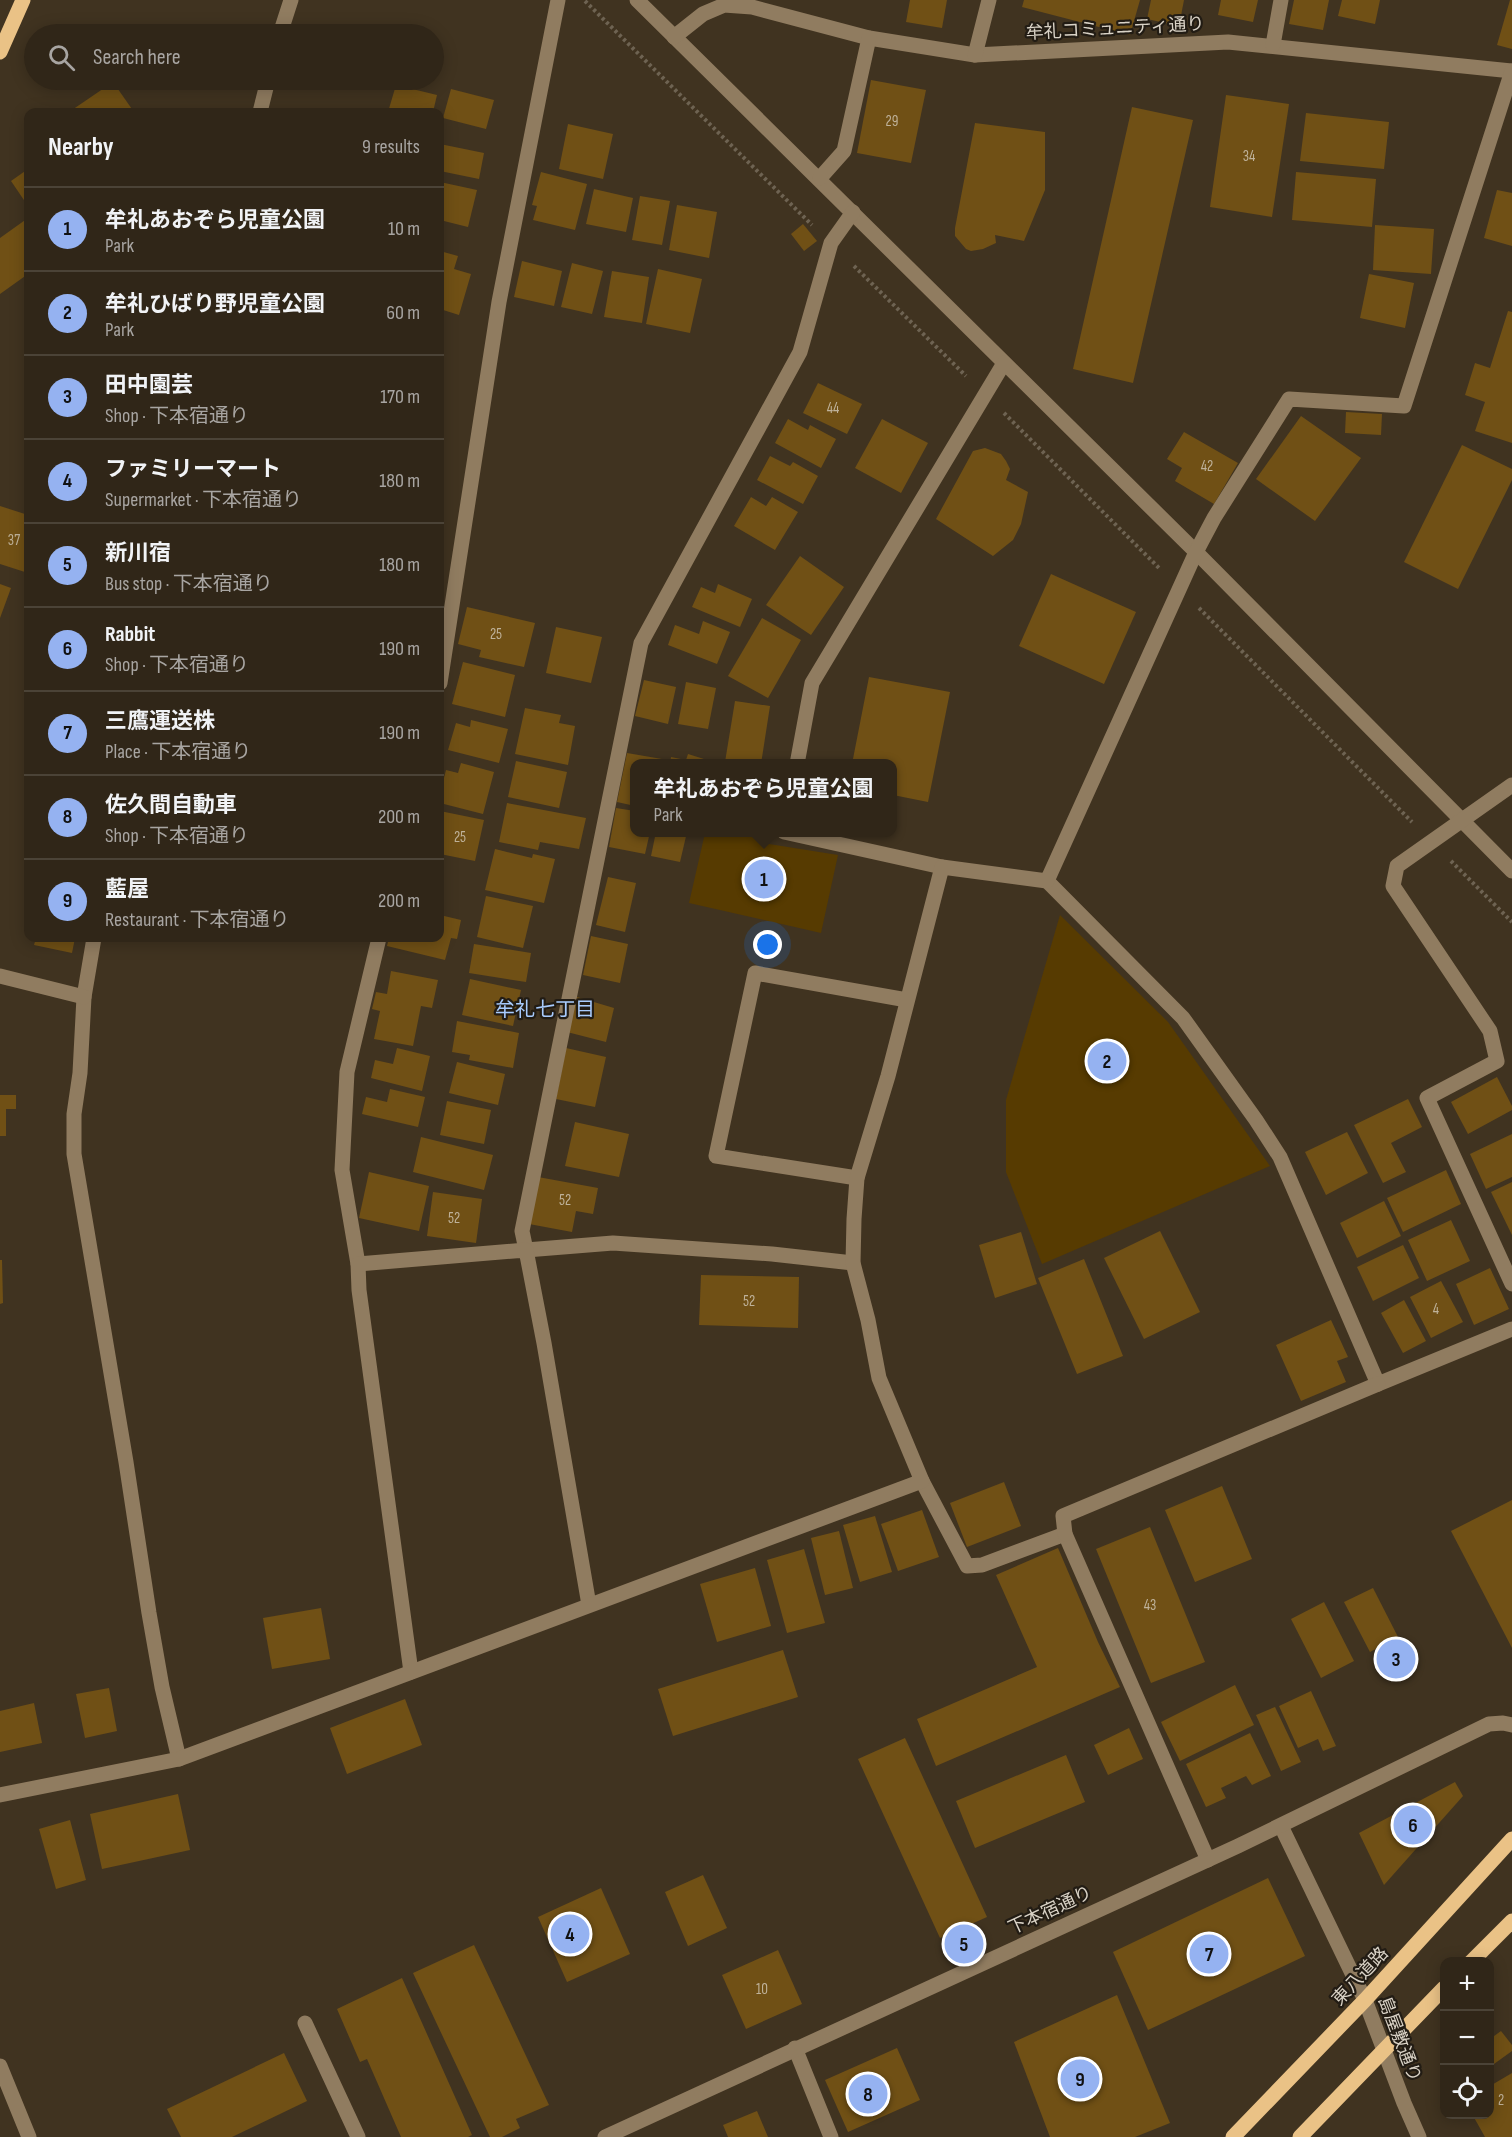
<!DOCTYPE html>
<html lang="en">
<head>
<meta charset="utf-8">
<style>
  body { margin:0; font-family:"Sofia Sans Condensed","Noto Sans JP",sans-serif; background:#382e21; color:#f1f3f6 }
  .controls { position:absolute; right:18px; bottom:18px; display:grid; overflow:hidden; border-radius:12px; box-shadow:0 3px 15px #0003 }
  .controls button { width:54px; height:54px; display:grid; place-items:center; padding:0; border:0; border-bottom:2px solid #4b4337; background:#302618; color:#f1f3f6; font:30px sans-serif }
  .you { position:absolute; left:768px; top:945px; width:21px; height:21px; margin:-15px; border:4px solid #fff; border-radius:50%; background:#1a73e8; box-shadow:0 0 0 9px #1a73e833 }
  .badge { display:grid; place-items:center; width:39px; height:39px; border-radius:50%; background:#95b2f1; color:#111; font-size:20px; font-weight:700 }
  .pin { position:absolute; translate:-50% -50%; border:3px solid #fff; box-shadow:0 2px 6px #0006 }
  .popup { position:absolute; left:630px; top:759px; width:267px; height:78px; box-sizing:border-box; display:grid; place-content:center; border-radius:12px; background:#302618; filter:drop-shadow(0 2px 4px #0005); font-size:20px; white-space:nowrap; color:#a8a5a2 }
  .popup b { font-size:22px; color:#f1f3f6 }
  .popup::after { content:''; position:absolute; left:50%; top:100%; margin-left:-12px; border:12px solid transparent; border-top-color:#302618 }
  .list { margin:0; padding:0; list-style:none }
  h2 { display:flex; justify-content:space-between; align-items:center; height:78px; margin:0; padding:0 24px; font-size:26px }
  h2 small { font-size:20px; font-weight:400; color:#a8a5a2 }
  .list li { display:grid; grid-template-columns:39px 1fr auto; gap:18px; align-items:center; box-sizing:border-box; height:84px; padding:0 24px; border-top:2px solid #4b4337 }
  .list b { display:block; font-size:22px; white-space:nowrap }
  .list p { margin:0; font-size:20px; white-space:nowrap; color:#a8a5a2 }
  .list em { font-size:20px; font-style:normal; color:#a8a5a2 }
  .icon { flex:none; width:33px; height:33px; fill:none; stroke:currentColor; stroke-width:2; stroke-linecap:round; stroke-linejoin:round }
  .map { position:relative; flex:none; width:1512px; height:2137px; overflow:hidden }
  .search { position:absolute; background:#302618; box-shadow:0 3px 15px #0003; left:24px; top:24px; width:420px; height:66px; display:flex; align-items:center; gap:15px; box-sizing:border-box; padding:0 21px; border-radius:33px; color:#a8a5a2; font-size:22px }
  .panel { position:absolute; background:#302618; box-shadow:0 3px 15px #0003; left:24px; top:108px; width:420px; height:834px; border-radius:12px }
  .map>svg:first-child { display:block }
</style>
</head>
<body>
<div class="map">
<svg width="1512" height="2137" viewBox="0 0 1512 2137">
  <rect width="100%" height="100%" fill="#403320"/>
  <g fill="#573b01">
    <path d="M705 833H770L769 844 838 855 821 933 689 903Z"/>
    <path d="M1060 915 1168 1022 1270 1166 1042 1264 1006 1172V1100Z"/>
  </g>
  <g fill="#705015">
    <path d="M910 0H947L942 28 906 22Z"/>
    <path d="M1024 0H1140L1130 35 1022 7Z"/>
    <path d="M1151 0H1184L1179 26 1147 19Z"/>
    <path d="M1221 0H1258L1253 22 1218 15Z"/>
    <path d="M1294 0H1329L1323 30 1289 24Z"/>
    <path d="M1342 0H1380L1375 24 1338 16Z"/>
    <path d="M1510 0H1512V49L1497 45Z"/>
    <path d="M871 80 926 90 911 163 857 153Z"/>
    <path d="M113 82 134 112H69Z"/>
    <path d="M396 85 437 95 433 112H388Z"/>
    <path d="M451 89 494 100 486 129 443 118Z"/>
    <path d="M1226 95 1289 104 1272 217 1210 207Z"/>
    <path d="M1132 107 1193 120 1133 383 1073 369Z"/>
    <path d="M1306 113 1389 122 1384 169 1300 161Z"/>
    <path d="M975 123 1045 132V190L1024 241 995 235 996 243 983 249 971 251 966 249 955 236V228Z"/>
    <path d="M568 124 613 134 603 179 559 169Z"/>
    <path d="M440 144 484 153 479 179 440 171Z"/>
    <path d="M28 169V206L11 181Z"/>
    <path d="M541 172 587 184 575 230 533 220 537 206 532 205Z"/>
    <path d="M1296 172 1376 179 1372 227 1292 220Z"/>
    <path d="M440 182 477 190 468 227 440 220Z"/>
    <path d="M594 189 633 198 626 232 586 224Z"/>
    <path d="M1497 190 1512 193V246L1484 238Z"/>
    <path d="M640 196 670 201 662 245 632 240Z"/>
    <path d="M677 205 717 212 709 258 669 250Z"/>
    <path d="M28 218V274L0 294V238Z"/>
    <path d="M803 224 817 241 804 251 791 234Z"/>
    <path d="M1375 225 1434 229 1431 274 1373 270Z"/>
    <path d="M440 251 458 256 454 269 471 274 459 315 440 309Z"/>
    <path d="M522 261 562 271 554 306 514 297Z"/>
    <path d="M572 263 603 271 592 314 561 307Z"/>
    <path d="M658 269 702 279 690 333 646 324Z"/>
    <path d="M612 271 649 277 642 323 604 317Z"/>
    <path d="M1369 274 1414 283 1405 328 1360 318Z"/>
    <path d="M1508 311 1512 312V443L1475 431 1485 402 1465 395 1475 363 1490 368Z"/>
    <path d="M818 383 862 404 847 434 803 413Z"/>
    <path d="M1346 412 1382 414 1381 435 1345 433Z"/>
    <path d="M1301 416 1361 458 1315 521 1256 479Z"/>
    <path d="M788 419 808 430 810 425 836 439 821 468 775 443Z"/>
    <path d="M882 419 928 443 901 493 855 468Z"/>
    <path d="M1184 432 1238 463 1214 504 1175 481 1182 468 1167 459Z"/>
    <path d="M1462 445 1512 469V480L1458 589 1404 562Z"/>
    <path d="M985 448 1001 454 1006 461 1010 469 1006 480 1028 492 1021 524 1013 540 993 556 936 519 973 451Z"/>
    <path d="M770 456 790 466 793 462 818 476 803 504 757 480Z"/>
    <path d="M751 497 766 506 772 497 798 512 775 550 734 526Z"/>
    <path d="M0 506 28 515V573L0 564Z"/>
    <path d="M800 556 844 587 811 635 766 605Z"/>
    <path d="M1051 574 1136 612 1104 684 1019 646Z"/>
    <path d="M0 584 11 588 0 618Z"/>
    <path d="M718 584 752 599 740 627 692 607 701 587 715 593Z"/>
    <path d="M467 607 535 623 524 667 479 657 481 650 458 644Z"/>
    <path d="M762 618 801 640 768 698 728 676Z"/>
    <path d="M703 621 730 632 717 664 668 645 675 625 699 634Z"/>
    <path d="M556 627 602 637 591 683 546 673Z"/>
    <path d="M463 662 515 675 505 717 452 704Z"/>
    <path d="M869 677 950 692 928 802 893 795V764H852Z"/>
    <path d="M644 680 676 687 668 724 635 716Z"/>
    <path d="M686 682 716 688 708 729 678 724Z"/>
    <path d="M735 701 770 706 761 764 725 762Z"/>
    <path d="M525 708 561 715 559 723 575 726 568 765 515 754Z"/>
    <path d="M471 720 508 729 499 763 448 750 456 723 470 727Z"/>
    <path d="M627 753 662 759 661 764H635V806L617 802Z"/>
    <path d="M688 754 704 759 703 764H670L671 757 686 760Z"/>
    <path d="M516 761 567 772 559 808 508 797Z"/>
    <path d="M461 763 494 772 483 814 440 803V794L446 770 458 773Z"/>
    <path d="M507 803 586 818 579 849 540 842 538 850 499 842Z"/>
    <path d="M616 808 635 811V832H650L645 854 609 847Z"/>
    <path d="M440 811 484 820 475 861 440 854Z"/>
    <path d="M656 832H687L680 862 651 856Z"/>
    <path d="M495 849 532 858 533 854 555 859 544 903 485 890Z"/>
    <path d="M608 877 636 883 625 932 596 925Z"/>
    <path d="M486 896 533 906 523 948 477 937Z"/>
    <path d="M440 915 461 920 457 939 451 938 445 960 387 946 389 938H440Z"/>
    <path d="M591 936 628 944 620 983 583 975Z"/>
    <path d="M36 938H75L72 953 34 945Z"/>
    <path d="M474 944 531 953 526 982 469 973Z"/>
    <path d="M391 971 438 980 432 1008 421 1006 413 1046 374 1039 380 1011 372 1009 376 992 387 994Z"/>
    <path d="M470 979 521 990 513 1026 462 1015Z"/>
    <path d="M577 997 614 1008 606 1042 567 1032Z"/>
    <path d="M457 1021 519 1033 513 1068 469 1060 470 1055 452 1052Z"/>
    <path d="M397 1048 430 1056 422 1091 371 1078 375 1060 393 1064Z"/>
    <path d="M566 1048 606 1057 595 1107 556 1099Z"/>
    <path d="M457 1062 505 1074 498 1105 449 1093Z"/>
    <path d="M1497 1077 1512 1106V1110L1468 1134 1451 1102Z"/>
    <path d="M390 1089 425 1097 418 1127 362 1114 366 1097 387 1102Z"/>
    <path d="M0 1095H16V1109H6V1136H0Z"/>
    <path d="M1408 1099 1422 1127 1391 1143 1406 1172 1383 1183 1354 1125Z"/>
    <path d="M447 1101 491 1110 484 1144 440 1135Z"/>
    <path d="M575 1122 629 1134 619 1177 565 1166Z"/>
    <path d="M1347 1132 1368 1173 1326 1195 1305 1152Z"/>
    <path d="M1512 1134V1177L1486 1189 1470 1154Z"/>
    <path d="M421 1137 493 1155 484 1190 413 1172Z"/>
    <path d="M1446 1170 1461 1204 1403 1232 1387 1198Z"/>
    <path d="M369 1172 429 1186 419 1231 359 1218Z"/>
    <path d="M538 1177 598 1188 593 1214 576 1211 572 1232 529 1224Z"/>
    <path d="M1512 1182V1235L1491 1192Z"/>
    <path d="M433 1192 482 1199 476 1243 427 1236Z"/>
    <path d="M1384 1201 1401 1236 1357 1258 1340 1223Z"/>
    <path d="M1451 1220 1470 1261 1427 1281 1408 1240Z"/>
    <path d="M1160 1231 1200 1312 1144 1339 1104 1258Z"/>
    <path d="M1021 1232 1037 1284 995 1298 979 1245Z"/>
    <path d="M1403 1245 1419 1278 1373 1301 1357 1267Z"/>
    <path d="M1084 1259 1123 1356 1077 1374 1038 1278Z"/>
    <path d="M0 1260H2L3 1303 0 1304Z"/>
    <path d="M1490 1268 1509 1309 1474 1325 1456 1284Z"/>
    <path d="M701 1275 799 1277 798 1328 699 1325Z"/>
    <path d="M1441 1281 1463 1322 1431 1338 1410 1297Z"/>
    <path d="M1404 1300 1426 1341 1403 1353 1381 1313Z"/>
    <path d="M1331 1320 1348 1357 1337 1361 1346 1382 1301 1401 1276 1345Z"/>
    <path d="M1004 1482 1021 1526 967 1547 950 1503Z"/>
    <path d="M1222 1486 1252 1559 1195 1582 1165 1510Z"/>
    <path d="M1512 1500V1648L1451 1531Z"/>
    <path d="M922 1510 939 1557 898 1571 881 1524Z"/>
    <path d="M875 1516 892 1572 860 1582 843 1525Z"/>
    <path d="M1150 1527 1205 1662 1151 1683 1096 1549Z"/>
    <path d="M839 1531 853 1588 825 1595 811 1538Z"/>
    <path d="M1058 1548 1098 1642 1120 1687 936 1766 917 1719 1037 1667 996 1575Z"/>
    <path d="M804 1549 825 1623 787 1633 767 1560Z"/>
    <path d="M755 1568 771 1626 717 1642 700 1584Z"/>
    <path d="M1373 1588 1398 1637 1370 1652 1344 1602Z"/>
    <path d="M1324 1602 1354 1661 1321 1678 1291 1619Z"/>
    <path d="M321 1608 330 1659 272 1669 263 1618Z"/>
    <path d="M783 1650 798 1697 673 1736 658 1689Z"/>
    <path d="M1235 1685 1254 1725 1180 1761 1161 1722Z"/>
    <path d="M109 1688 117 1731 85 1738 76 1694Z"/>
    <path d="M1311 1691 1336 1746 1323 1751 1318 1739 1298 1748 1279 1706Z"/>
    <path d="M405 1699 422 1745 347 1774 330 1728Z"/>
    <path d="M34 1703 42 1743 0 1752V1711Z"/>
    <path d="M1275 1707 1301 1762 1281 1771 1256 1715Z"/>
    <path d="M1129 1728 1143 1759 1108 1775 1094 1745Z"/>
    <path d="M1250 1733 1271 1776 1252 1785 1246 1776 1221 1788 1226 1798 1206 1807 1186 1764Z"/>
    <path d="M905 1738 987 1917 940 1938 858 1759Z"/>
    <path d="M1066 1755 1085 1802 975 1848 956 1801Z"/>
    <path d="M1455 1782 1463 1796 1384 1885 1359 1833Z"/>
    <path d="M178 1794 190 1850 102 1869 90 1814Z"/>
    <path d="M70 1820 86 1880 56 1889 39 1829Z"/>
    <path d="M703 1875 727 1928 688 1946 665 1892Z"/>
    <path d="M1268 1878 1305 1956 1148 2030 1113 1952Z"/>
    <path d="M601 1888 630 1954 567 1982 538 1917Z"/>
    <path d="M474 1945 549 2105 516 2119 520 2128 502 2137H490L413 1973Z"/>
    <path d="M778 1950 802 2004 746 2029 722 1975Z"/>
    <path d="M402 1978 472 2135 468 2137H401L367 2059 360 2062 337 2009Z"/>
    <path d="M1117 1995 1170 2123 1135 2137H1050L1014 2042Z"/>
    <path d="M1501 2031 1512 2045V2051L1494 2064 1490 2058V2039Z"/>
    <path d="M897 2048 920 2100 848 2132 825 2080Z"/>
    <path d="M284 2053 307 2101 232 2137H181L167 2109Z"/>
    <path d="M1512 2073V2137H1485L1472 2114H1490V2086Z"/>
    <path d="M757 2111 768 2137H728L723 2125Z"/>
  </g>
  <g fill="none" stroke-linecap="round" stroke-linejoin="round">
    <g stroke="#6e6352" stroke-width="4" stroke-dasharray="3 3" stroke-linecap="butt">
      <path d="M585 1 812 225"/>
      <path d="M854 266 966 376"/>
      <path d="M1004 413 1160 569"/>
      <path d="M1199 608 1412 822"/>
      <path d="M1451 861 1512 922"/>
    </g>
    <g stroke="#907c60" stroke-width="15">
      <path d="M637 0 1196 552 1512 871"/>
      <path d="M280 34 291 0"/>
      <path d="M674 37 703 14 724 5 752 7 869 38 975 55 1228 42 1512 71"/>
      <path d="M1273 45 1281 0"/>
      <path d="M975 55 989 0"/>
      <path d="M260 112 268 80"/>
      <path d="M820 178 844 151 869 38"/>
      <path d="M440 683 499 302 558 0"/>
      <path d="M797 764 812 683 1004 363"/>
      <path d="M1512 785 1397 866 1393 886 1490 1031 1497 1061 1427 1098 1512 1284"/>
      <path d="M784 832 942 867"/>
      <path d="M1047 881 1183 1018 1256 1120 1280 1157 1378 1384 1512 1329"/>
      <path d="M94 938 84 997 80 1073 74 1114V1154L126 1462 149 1613 162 1687 179 1759"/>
      <path d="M379 938 347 1072 342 1170 358 1264 359 1290 411 1672"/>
      <path d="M0 976 84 997"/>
      <path d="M857 1178 716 1156 755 973 907 1000"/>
      <path d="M853 1263 772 1254 613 1243 526 1250 522 1231 641 643 800 352 831 243 853 212"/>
      <path d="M358 1264 526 1250 544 1343 589 1605"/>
      <path d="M922 1481 967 1566 982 1565 1065 1534 1208 1860"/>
      <path d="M1065 1534 1063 1516 1378 1384"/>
      <path d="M0 1795 179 1759 922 1481 879 1378 868 1320 853 1263 854 1219 857 1178 888 1076 942 867 1047 881 1196 552 1214 518 1289 399 1404 406 1512 71"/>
      <path d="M1281 1826 1365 2000 1404 2103 1419 2137"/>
      <path d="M305 2023 358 2137"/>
      <path d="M795 2048 831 2137"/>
      <path d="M0 2066 29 2137"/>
      <path d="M605 2137 1238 1846 1489 1724 1503 1723 1512 1725"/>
    </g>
    <g stroke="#eac286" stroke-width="15">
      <path d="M0 52 23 0"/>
      <path d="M1471 1962 1512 1921"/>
      <path d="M1233 2137 1365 2000 1512 1839"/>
      <path d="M1300 2137 1444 1988"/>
    </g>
  </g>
  <g text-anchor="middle" stroke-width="4.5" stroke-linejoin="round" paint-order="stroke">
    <g font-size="15" fill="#bfb29a">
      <text x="892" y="126">29</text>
      <text x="1249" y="161">34</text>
      <text x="833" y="413">44</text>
      <text x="1207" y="471">42</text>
      <text x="14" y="545">37</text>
      <text x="496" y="639">25</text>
      <text x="460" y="842">25</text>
      <text x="565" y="1205">52</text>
      <text x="454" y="1223">52</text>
      <text x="749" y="1306">52</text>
      <text x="1436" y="1314">4</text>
      <text x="1150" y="1610">43</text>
      <text x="762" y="1994">10</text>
      <text x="1501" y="2105">2</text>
    </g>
    <g font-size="18" fill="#d9d2c6" stroke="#221c14">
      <text transform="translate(1115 28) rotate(-3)" y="6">牟礼コミュニティ通り</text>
      <text transform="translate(1050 1910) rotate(-25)" y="6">下本宿通り</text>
      <text transform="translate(1360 1976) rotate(-47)" y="6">東八道路</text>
      <text transform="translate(1400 2039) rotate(69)" y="6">島屋敷通り</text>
    </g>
    <g font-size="20" fill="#a8cbfd" stroke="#221c14">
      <text x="545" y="1016">牟礼七丁目</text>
    </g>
  </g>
</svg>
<div class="controls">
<button>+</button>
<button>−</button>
<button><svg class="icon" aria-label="locate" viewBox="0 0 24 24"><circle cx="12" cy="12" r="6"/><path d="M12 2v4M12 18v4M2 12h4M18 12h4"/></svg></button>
</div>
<div class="you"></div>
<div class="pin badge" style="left:764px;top:879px">1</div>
<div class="popup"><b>牟礼あおぞら児童公園</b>Park</div>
<div class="pin badge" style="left:1107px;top:1061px">2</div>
<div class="pin badge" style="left:1396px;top:1659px">3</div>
<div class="pin badge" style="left:570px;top:1934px">4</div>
<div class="pin badge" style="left:964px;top:1944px">5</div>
<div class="pin badge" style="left:1413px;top:1825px">6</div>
<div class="pin badge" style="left:1209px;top:1954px">7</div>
<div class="pin badge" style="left:868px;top:2094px">8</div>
<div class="pin badge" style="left:1080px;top:2079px">9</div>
<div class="search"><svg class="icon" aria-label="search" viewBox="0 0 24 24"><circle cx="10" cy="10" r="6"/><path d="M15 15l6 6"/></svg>Search here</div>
<section class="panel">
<h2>Nearby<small>9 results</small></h2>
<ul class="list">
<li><span class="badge">1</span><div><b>牟礼あおぞら児童公園</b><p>Park</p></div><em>10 m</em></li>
<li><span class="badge">2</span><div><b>牟礼ひばり野児童公園</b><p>Park</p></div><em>60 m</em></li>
<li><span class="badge">3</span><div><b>田中園芸</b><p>Shop · 下本宿通り</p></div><em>170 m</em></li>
<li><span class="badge">4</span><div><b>ファミリーマート</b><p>Supermarket · 下本宿通り</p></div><em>180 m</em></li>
<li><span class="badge">5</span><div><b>新川宿</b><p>Bus stop · 下本宿通り</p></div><em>180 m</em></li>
<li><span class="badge">6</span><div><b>Rabbit</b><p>Shop · 下本宿通り</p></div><em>190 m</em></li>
<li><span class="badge">7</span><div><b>三鷹運送株</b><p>Place · 下本宿通り</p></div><em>190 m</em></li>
<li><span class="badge">8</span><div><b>佐久間自動車</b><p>Shop · 下本宿通り</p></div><em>200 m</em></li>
<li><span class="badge">9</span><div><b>藍屋</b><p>Restaurant · 下本宿通り</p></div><em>200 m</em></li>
</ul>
</section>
</div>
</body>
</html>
